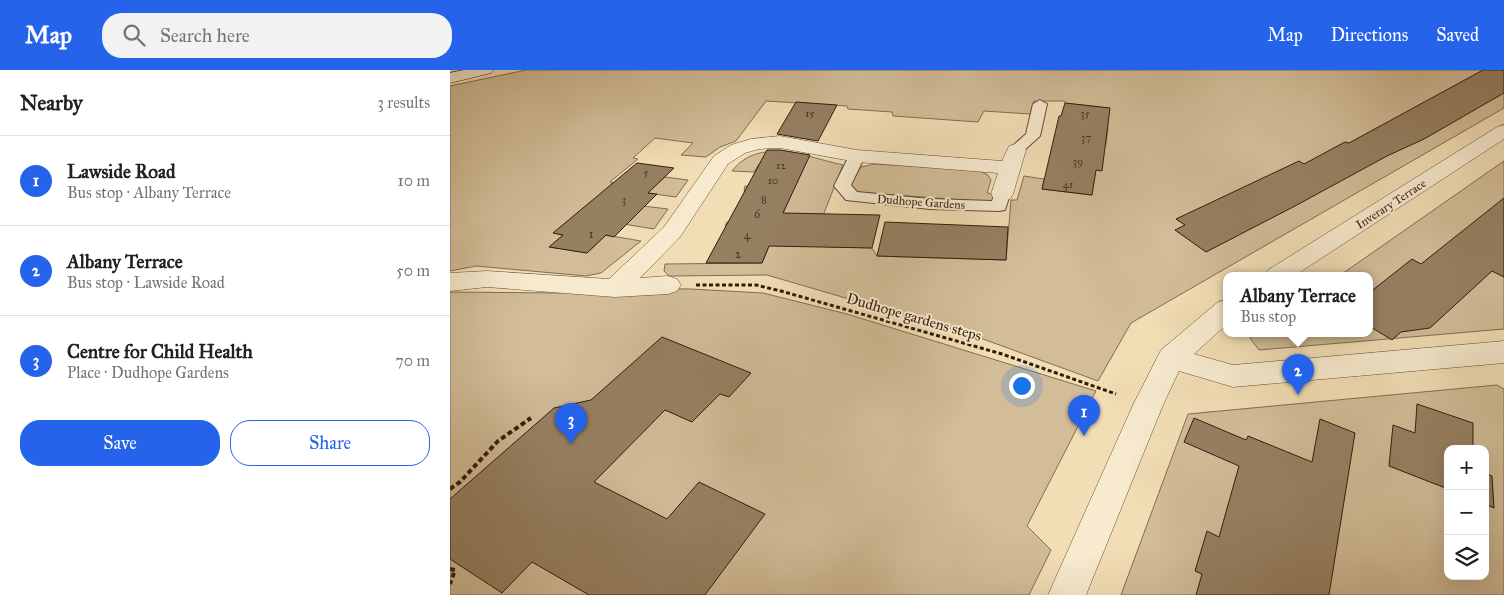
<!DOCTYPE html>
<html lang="en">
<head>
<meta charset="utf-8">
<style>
  body { margin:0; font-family:"IM FELL Great Primer",serif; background:#f2f2f2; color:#202124 }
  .controls { position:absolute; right:15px; bottom:15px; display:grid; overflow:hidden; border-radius:10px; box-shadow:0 5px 20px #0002 }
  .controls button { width:45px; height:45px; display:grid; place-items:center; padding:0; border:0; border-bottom:1px solid #e0e0e0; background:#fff; color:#202124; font:25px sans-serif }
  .you { position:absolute; left:571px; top:315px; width:18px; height:18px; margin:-12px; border:4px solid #fff; border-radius:50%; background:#1a73e8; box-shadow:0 0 0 8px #1a73e833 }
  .badge { display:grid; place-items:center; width:32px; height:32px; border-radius:50%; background:#2563eb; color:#fff; font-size:16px; font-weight:700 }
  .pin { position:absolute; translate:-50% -41px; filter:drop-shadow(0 1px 2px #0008) }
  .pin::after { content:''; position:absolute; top:26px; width:18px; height:15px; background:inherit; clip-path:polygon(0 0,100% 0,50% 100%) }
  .popup { position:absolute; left:773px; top:202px; width:150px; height:65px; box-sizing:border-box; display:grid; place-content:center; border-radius:10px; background:#fff; filter:drop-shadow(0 1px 4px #0005); font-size:16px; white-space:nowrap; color:#757577 }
  .popup b { font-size:19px; color:#202124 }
  .popup::after { content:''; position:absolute; left:50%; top:100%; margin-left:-10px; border:10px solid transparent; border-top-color:#fff }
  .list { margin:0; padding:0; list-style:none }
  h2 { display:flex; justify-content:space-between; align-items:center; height:65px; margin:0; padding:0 20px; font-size:21px }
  h2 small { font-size:16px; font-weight:400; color:#757577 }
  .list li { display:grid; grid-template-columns:32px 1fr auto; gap:15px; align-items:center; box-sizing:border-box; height:90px; padding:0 20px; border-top:1px solid #e0e0e0 }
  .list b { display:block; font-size:19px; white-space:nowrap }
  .list p { margin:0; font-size:16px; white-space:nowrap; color:#757577 }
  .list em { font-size:16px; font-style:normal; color:#757577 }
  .actions { display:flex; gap:10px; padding:15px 20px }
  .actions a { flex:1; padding:11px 0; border:1px solid #2563eb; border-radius:20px; text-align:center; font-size:18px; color:#2563eb }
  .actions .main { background:#2563eb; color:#fff }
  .icon { flex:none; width:28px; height:28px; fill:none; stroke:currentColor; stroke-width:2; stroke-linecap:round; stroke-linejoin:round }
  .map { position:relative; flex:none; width:1054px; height:525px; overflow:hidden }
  header { display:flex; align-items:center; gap:30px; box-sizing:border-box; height:70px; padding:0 25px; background:#2563eb; color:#fff }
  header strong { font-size:24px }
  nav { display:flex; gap:28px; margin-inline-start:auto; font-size:18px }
  .search { width:350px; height:45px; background:#f2f2f2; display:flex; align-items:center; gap:12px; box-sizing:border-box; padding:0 18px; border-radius:20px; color:#757577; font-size:19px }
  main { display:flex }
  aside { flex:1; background:#fff }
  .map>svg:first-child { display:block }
</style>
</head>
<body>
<header>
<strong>Map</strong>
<div class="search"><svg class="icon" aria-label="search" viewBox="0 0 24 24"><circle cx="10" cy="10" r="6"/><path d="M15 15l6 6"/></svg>Search here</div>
<nav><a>Map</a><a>Directions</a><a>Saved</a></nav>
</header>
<main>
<aside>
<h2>Nearby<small>3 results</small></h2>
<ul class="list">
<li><span class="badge">1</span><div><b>Lawside Road</b><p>Bus stop · Albany Terrace</p></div><em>10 m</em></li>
<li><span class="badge">2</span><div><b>Albany Terrace</b><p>Bus stop · Lawside Road</p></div><em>50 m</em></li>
<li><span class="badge">3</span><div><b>Centre for Child Health</b><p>Place · Dudhope Gardens</p></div><em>70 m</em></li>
</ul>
<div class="actions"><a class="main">Save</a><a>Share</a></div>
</aside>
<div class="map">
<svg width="1054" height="525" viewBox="0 0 1054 525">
  <rect width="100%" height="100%" fill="#f2deb5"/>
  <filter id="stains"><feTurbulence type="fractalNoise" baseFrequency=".004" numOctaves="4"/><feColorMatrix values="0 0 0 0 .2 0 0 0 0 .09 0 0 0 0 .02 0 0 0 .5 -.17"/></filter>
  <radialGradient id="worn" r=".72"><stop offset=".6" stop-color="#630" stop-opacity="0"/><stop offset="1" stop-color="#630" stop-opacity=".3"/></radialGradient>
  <g fill="#d2bd98" stroke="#826c50" fill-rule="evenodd">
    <path d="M76 0H1054V38L681 253 648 311 522 265 317 205 219 206 214 201 215 194 312 193 327 157 275 156 277 152 329 153 342 122 294 121 295 116 343 118 313 88 304 102 282 101C309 66 357 87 393 95L361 176 422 178 427 186 556 190 561 130H567L574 106 594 109 592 119 642 125 615 71 656 75 658 56 613 51 658 38 615 33V31H584L580 44 534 41 528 52 443 46 442 42 398 39 397 36 316 31 286 71 270 77 256 87 231 85 243 73 205 68 183 88 188 89 160 112 201 119 215 107 238 110 226 127 161 118 185 135 218 139 204 159 124 146 104 163 113 165 100 177 137 183 156 165 191 171 151 203 136 206 26 196 0 201V16Z"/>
    <path d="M1054 91V259L809 280 800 268 807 264H919V206H889Z"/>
    <path d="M425 94 527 100 538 105 541 110 537 123 544 124 545 129 539 132 406 122 401 114 411 97Z"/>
    <path d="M132 218 241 219 313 223 397 244 646 321 577 456 601 480 579 525H0V222L110 223Z"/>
    <path d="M1047 315 1054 319V525H671L738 344ZM998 379H1035V506H998Z"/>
  </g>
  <g fill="#968062" stroke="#331b09">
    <path d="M1033 0H1054V23L974 69 937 86 845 136 756 182 725 160 735 155 726 149 849 91 854 94 895 72 899 73Z"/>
    <path d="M346 32 387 35 368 71 327 64Z"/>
    <path d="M615 33 660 38 652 101 646 100 642 125 592 119 609 46H611Z"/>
    <path d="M317 80H330L360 85 333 143 430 145 422 178 319 176 312 193H256Z"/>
    <path d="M187 93 224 98 198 123 207 124 164 167 156 165 137 183 99 177 113 165 103 163Z"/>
    <path d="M1054 128V207L1042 201 980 258 951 262 942 270 919 256V223L962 189 971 194Z"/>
    <path d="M435 152 558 157 556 190 427 186Z"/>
    <path d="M212 267 301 303 279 327 270 324 242 352 215 340 144 412 217 449 249 412 315 444 255 525H139L82 492 52 523 0 489V429L104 338 141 330Z"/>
    <path d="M967 334 1023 353V379H998V419L939 396 943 355 965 363Z"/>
    <path d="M744 348 796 370 798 366 862 392 870 349 905 363 879 525H746L752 504 745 501 757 461 769 467 789 396 734 372Z"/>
    <path d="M1035 403 1042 406 1044 438 1035 434Z"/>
  </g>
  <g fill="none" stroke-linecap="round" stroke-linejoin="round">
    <g stroke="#634c34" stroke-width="2">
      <g id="lane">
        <path d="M590 30 597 34 590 66 571 83H561L558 80 576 64 583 34Z"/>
        <path d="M407 81 412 83 415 86 401 115 407 122 480 129 542 131 546 120H558L560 124 555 140 549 141 480 139 396 130 384 116 399 86 402 83Z"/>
      </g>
    </g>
    <g stroke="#634c34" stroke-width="1">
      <g id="street">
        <path d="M1054 55V69L844 206H815L818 200 1047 57Z"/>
        <path d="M330 66 407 80 552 91 559 76 566 74 573 76 576 80 563 124 560 129 552 130 544 129 541 124 548 103 407 92 330 78 309 79 295 83 278 94 230 167 190 208 218 206 227 209 231 215 227 221 218 224 165 227 37 217 0 221V203L37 201 159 209 214 157 264 86 281 75 301 69Z"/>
        <path d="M777 230V254L744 284 783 295 1054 271V293L783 317 729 301 713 335 636 525H598L683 335 711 280 768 232Z"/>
      </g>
    </g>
    <g stroke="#331b09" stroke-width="1">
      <path id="secondary" d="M14 0H43L41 3 0 13V3Z"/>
    </g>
    <path stroke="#331b09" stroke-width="3" stroke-dasharray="4 2.5" stroke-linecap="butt" d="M246 215H306L331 221 552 284 666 324"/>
    <g stroke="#331b09" stroke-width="4" stroke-dasharray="5 3" stroke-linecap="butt">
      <path d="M0 419 10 412 48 371 81 348"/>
      <path d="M0 499 5 500 0 514"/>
    </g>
    <use href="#lane" fill="#f7eacf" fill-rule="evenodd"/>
    <use href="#street" fill="#f7eacf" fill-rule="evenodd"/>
    <use href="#secondary" fill="#f7eacf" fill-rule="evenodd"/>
  </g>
  <g text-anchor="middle" stroke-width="4" stroke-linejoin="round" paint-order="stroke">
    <g font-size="11" fill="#4c341f">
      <text x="360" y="47">15</text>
      <text x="635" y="47">35</text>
      <text x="636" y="71">37</text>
      <text x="628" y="95">39</text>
      <text x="331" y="99">12</text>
      <text x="196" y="106">5</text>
      <text x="323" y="114">10</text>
      <text x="618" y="118">41</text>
      <text x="174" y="133">3</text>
      <text x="314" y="133">8</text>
    </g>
    <g font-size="12" fill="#331b09" stroke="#f7eacf">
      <text transform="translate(471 132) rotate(4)" y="4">Dudhope Gardens</text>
      <text transform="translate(941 134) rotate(-33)" y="4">Inverary Terrace</text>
    </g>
    <g font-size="12" fill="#4c341f">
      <text x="307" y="148">6</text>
      <text x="141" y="168">1</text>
      <text x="297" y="169">4</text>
      <text x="288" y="188">2</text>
    </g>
    <g font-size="15" fill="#331b09" stroke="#f7eacf">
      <text transform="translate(464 247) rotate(16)" y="5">Dudhope gardens steps</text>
    </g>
  </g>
  <rect width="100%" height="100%" filter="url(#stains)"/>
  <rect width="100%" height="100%" fill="url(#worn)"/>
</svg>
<div class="controls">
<button>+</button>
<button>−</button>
<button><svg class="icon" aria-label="layers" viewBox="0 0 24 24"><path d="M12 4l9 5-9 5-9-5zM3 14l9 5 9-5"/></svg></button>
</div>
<div class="you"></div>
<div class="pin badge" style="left:634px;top:366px">1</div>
<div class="pin badge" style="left:848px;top:325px">2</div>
<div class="popup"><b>Albany Terrace</b>Bus stop</div>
<div class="pin badge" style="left:121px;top:374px">3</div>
</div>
</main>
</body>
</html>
